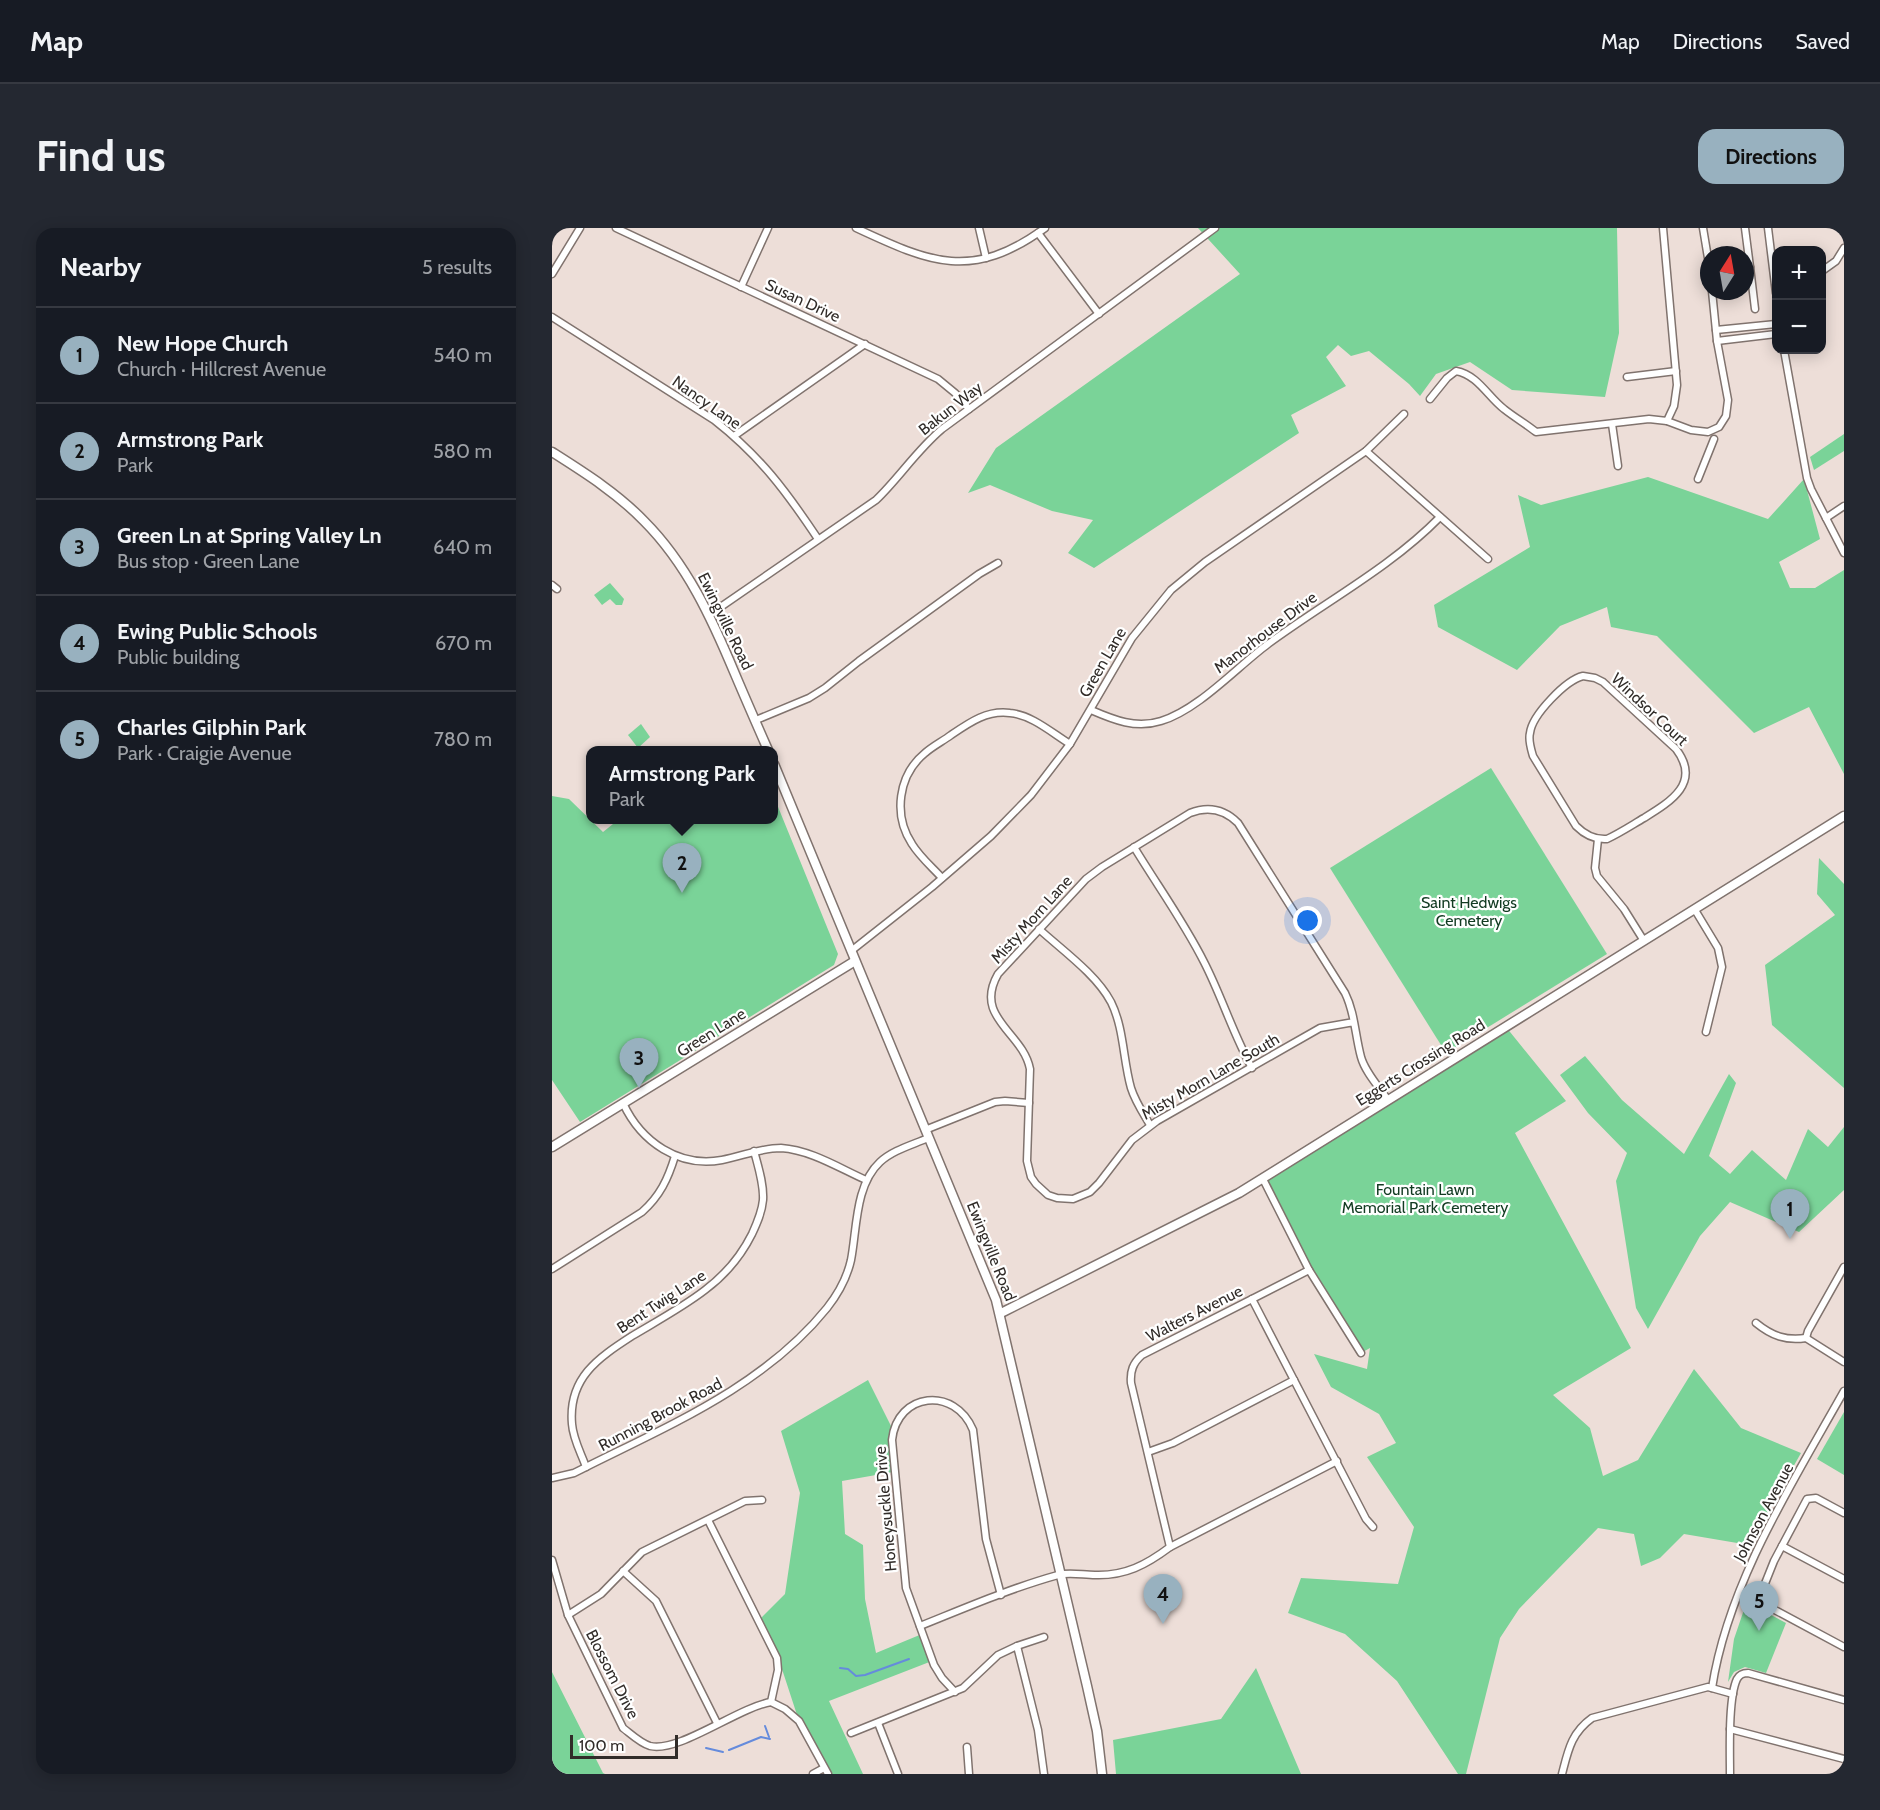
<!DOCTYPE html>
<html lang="en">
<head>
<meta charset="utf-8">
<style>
  body { margin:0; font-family:Cabin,sans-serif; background:#242831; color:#f1f3f6 }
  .controls { position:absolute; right:18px; top:18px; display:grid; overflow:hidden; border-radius:12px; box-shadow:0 3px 15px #0003 }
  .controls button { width:54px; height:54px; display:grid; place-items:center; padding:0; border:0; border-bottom:2px solid #363941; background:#171b24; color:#f1f3f6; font:30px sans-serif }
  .compass { position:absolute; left:1148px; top:18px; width:54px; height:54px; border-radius:50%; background:#171b24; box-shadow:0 3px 15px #0003; rotate:11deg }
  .scale { position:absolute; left:18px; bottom:15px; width:108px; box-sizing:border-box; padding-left:6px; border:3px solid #312c29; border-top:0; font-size:16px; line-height:21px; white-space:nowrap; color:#312c29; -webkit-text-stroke:4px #fff; paint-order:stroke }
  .you { position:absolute; left:756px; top:693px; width:21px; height:21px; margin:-15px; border:4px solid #fff; border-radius:50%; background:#1a73e8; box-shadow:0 0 0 9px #1a73e833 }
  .badge { display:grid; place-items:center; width:39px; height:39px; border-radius:50%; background:#98b1bf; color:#111; font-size:20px; font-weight:700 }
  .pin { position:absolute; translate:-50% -50px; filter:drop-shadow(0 2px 3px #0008) }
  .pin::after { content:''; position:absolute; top:32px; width:21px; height:18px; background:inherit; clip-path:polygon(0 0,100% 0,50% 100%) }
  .popup { position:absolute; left:34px; top:518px; width:192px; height:78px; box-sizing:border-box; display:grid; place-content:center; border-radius:12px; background:#171b24; filter:drop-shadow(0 2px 4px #0005); font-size:20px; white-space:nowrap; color:#9ea1a6 }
  .popup b { font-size:22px; color:#f1f3f6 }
  .popup::after { content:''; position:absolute; left:50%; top:100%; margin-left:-12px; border:12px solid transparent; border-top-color:#171b24 }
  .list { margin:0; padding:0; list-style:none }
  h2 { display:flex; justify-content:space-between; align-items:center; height:78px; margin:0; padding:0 24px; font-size:26px }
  h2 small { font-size:20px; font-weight:400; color:#9ea1a6 }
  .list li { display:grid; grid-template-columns:39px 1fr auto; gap:18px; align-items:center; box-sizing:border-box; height:96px; padding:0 24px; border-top:2px solid #363941 }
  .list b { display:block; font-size:22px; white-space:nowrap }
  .list p { margin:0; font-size:20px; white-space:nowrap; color:#9ea1a6 }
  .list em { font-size:20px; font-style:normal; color:#9ea1a6 }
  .map { position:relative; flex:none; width:1292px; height:1546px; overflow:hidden; border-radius:18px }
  header { display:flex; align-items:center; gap:36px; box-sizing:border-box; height:84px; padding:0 30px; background:#171b24; border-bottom:2px solid #363941 }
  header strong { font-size:28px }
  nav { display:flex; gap:33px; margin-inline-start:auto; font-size:21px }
  .intro { display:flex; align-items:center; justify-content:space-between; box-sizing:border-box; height:144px; padding:0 36px }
  h1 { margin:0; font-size:42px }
  .button { padding:15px 27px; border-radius:18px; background:#98b1bf; color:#111; font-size:21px; font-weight:700 }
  main { display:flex; gap:36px; padding:0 36px }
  aside { flex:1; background:#171b24; border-radius:18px; box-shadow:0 3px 15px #0003 }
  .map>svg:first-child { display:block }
</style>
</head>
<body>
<header>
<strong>Map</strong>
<nav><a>Map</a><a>Directions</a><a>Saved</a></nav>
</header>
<div class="intro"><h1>Find us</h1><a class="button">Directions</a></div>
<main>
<aside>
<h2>Nearby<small>5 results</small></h2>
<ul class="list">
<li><span class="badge">1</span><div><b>New Hope Church</b><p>Church · Hillcrest Avenue</p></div><em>540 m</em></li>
<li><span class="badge">2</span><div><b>Armstrong Park</b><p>Park</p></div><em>580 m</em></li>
<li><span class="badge">3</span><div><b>Green Ln at Spring Valley Ln</b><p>Bus stop · Green Lane</p></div><em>640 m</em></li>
<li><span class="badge">4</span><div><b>Ewing Public Schools</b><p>Public building</p></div><em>670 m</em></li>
<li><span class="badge">5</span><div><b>Charles Gilphin Park</b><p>Park · Craigie Avenue</p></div><em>780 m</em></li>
</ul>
</aside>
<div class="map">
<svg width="1292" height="1546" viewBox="0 0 1292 1546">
  <rect width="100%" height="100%" fill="#edded8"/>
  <g fill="#7ad398">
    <path d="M646 0H1065L1067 105 1053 169 960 162 918 134 884 146 868 168 857 156 817 123 799 128 786 117 774 129 794 158 739 187 747 205 542 340 516 325 541 292 500 283 438 257 416 265 444 220 688 46Z"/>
    <path d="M1292 206V223L1262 242 1258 229Z"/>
    <path d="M1096 249 1216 291 1252 251 1268 311 1227 334 1238 360H1263L1292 342V546L1257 479 1202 505 1105 408 1059 399 1055 379 1008 398 965 442 886 399 882 377 978 319 966 267 989 277Z"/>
    <path d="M58 355 72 371 70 377H64L58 371 50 377 42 367Z"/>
    <path d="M89 496 98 509 86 520 76 507Z"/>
    <path d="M939 540 1055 726 894 825 778 640Z"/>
    <path d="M0 568 17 571 51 604 66 592H136L138 593 140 592H222V569L286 726 282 737 28 894 0 852Z"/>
    <path d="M1267 630 1292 656V860L1220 797 1213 737 1283 687 1265 666Z"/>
    <path d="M954 799 1014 873 963 905 1079 1120 1001 1167 1038 1200 1051 1248 1086 1232 1142 1141 1189 1200 1249 1225 1197 1317 1132 1306 1108 1330 1089 1338 1082 1306 1046 1300 967 1381 948 1410 914 1546H906L845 1453 793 1406 736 1385 749 1350 846 1356 862 1299 815 1229 844 1215 827 1186 779 1159 762 1126 815 1141 818 1120 809 1125 757 1042 711 951Z"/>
    <path d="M1033 828 1070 872 1132 926 1177 846 1184 855 1157 928 1178 946 1200 922 1234 952 1256 901 1276 919 1292 899V962L1247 1004 1178 974 1148 1008 1096 1101 1084 1080 1064 953 1075 925 1036 885 1008 847Z"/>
    <path d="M316 1152 341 1202V1244L290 1253 293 1306 311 1317 313 1371 324 1425 370 1406 380 1433 277 1473 311 1546H277L247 1493 228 1435 209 1390 233 1366 248 1265 229 1203Z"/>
    <path d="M1292 1184V1247L1265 1231Z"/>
    <path d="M1198 1364 1208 1381 1234 1395 1214 1445 1193 1439 1182 1444 1176 1454 1182 1411Z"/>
    <path d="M704 1440 749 1546H564L561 1512 669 1491Z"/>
    <path d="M0 1444 51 1545 53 1546H0Z"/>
  </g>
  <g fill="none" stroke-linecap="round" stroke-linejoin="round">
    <g stroke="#658bdc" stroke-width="2">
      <path d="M288 1440 296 1441 304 1448 313 1447 357 1431"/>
      <path d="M213 1498 217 1509"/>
      <path d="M154 1520 171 1524"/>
      <path d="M177 1522 209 1509 218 1511"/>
    </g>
    <g stroke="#80736e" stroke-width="9">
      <g id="street">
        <path d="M64 0 386 151 403 165 417 181"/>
        <path d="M304 0C379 35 420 53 493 0"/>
        <path d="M427 0 434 30"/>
        <path d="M1111 0 1125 157 1122 178 1115 193"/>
        <path d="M1151 0 1157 36"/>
        <path d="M1193 0 1198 39"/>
        <path d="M1216 0 1224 65"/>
        <path d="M486 5 547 86"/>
        <path d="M1193 40 1198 39 1203 81"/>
        <path d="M1270 43 1284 33 1292 20"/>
        <path d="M0 46 28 0"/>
        <path d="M189 59 216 0"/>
        <path d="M0 89 162 192C208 228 234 263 266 311"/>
        <path d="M1164 102 1224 96"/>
        <path d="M1165 113 1224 106"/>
        <path d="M1232 122 1255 250 1259 261 1292 325"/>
        <path d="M1075 149 1124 143"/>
        <path d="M878 171 895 150 904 143C926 147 936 169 952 181 962 189 974 196 984 204L1097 191 1115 193 1139 202 1156 204 1167 199 1174 188 1176 172 1165 113 1160 63"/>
        <path d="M1060 196 1066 238"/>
        <path d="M182 208 313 116"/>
        <path d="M814 223 936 331"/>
        <path d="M1146 251 1162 211"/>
        <path d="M1274 290 1292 278"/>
        <path d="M0 357 5 361"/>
        <path d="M157 387 324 272C347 250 365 222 390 201L663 0"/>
        <path d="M1031 448 1043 450 1051 454 1124 521C1150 555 1118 574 1092 590 1080 597 1068 605 1055 611 1042 612 1033 607 1024 598L981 528C979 521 976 512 978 505 980 487 1014 452 1031 448Z"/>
        <path d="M539 482C562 492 584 501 609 493 646 482 685 439 716 416 773 374 838 340 888 289"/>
        <path d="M204 492 257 470 273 460 307 433 427 346 446 335"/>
        <path d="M1046 611 1043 640 1045 648 1072 681 1092 713"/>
        <path d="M582 619C605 657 632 694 652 734 670 769 681 806 700 840"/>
        <path d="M390 650C380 639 368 629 360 616 341 587 346 547 373 525 381 518 391 513 399 507 418 494 435 482 458 485 480 487 500 505 518 516"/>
        <path d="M1143 682 1166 720 1170 739 1154 804"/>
        <path d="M487 701C510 722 544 746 559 774 572 800 571 832 579 860 583 873 591 885 598 897"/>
        <path d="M299 723 380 659 439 608 479 567 518 516 580 410 619 362 653 334 814 223 852 186"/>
        <path d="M802 794 768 800 605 893 580 912 547 955 538 964 521 971 505 970 496 967 484 956 479 949 475 933 478 841C471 804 421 790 446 746L534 651 550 639 638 585C656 578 672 581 686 595L793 765C803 785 803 807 809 829 813 844 827 859 836 872"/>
        <path d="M71 875C89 914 127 940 170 932 191 928 208 920 229 920 259 922 287 940 314 952"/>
        <path d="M373 902 443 874 453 873 477 875"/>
        <path d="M711 951 757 1042 809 1125"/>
        <path d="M0 1041 90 984C108 968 116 951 123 928"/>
        <path d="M700 1071 814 1291 821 1299"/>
        <path d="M1204 1095C1220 1108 1234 1113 1254 1110"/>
        <path d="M1254 1110 1256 1103 1292 1039"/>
        <path d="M1254 1110 1292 1134"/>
        <path d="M596 1224 621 1215 742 1152"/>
        <path d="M34 1239C29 1225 21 1211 20 1196 16 1150 46 1130 80 1108 105 1093 131 1079 153 1062 173 1047 189 1028 200 1006 205 995 210 984 211 972 212 956 206 938 202 923"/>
        <path d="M0 1250 22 1245 34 1239C120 1196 213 1157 275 1080 286 1066 295 1050 299 1032 305 1001 303 957 328 934 341 922 360 917 376 910"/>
        <path d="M1292 1285 1264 1270 1255 1271 1222 1333 1206 1373 1292 1419"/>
        <path d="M156 1292 225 1430 226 1442 219 1474"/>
        <path d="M1230 1318 1292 1351"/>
        <path d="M618 1319 579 1155C578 1143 581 1135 590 1127L757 1042"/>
        <path d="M0 1332 16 1387 71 1500C79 1506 88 1515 98 1518 127 1525 185 1480 219 1474L233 1481 247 1493 276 1546"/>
        <path d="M71 1343 104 1373 165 1495"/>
        <path d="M16 1387 49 1366 90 1324 193 1273 210 1272"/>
        <path d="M368 1398C413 1380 459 1360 506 1347 517 1344 531 1347 543 1347 573 1348 594 1337 618 1319L785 1233"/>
        <path d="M465 1418 486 1502 492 1546"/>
        <path d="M1160 1460C1176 1355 1241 1254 1292 1163"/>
        <path d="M403 1464 390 1450 382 1437 354 1360 340 1212C345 1164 403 1158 421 1202L434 1311 449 1367"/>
        <path d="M326 1495 346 1546"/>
        <path d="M1178 1501 1292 1531"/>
        <path d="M299 1505 411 1460 446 1427 465 1418 492 1409"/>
        <path d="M415 1519 417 1546"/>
        <path d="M261 1546 272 1540"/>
        <path d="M1010 1546C1016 1523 1019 1505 1040 1490L1156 1459 1181 1466"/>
        <path d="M1178 1546C1178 1524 1176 1470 1185 1451 1187 1447 1191 1445 1196 1445L1292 1472"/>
      </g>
    </g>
    <g stroke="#80736e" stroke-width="11">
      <g id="secondary">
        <path d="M0 224C33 245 65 265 92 293 135 336 160 391 183 446 194 472 205 497 216 522"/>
        <path d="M222 536 444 1072 535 1458 545 1503 550 1546"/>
        <path d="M0 919 303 733"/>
        <path d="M449 1085 687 965 1292 588"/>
      </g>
    </g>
    <use href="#street" stroke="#fff" stroke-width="6"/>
    <use href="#secondary" stroke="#fff" stroke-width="8"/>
  </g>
  <g text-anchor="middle" stroke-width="4.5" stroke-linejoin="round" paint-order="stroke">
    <g font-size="16" fill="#312c29" stroke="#fff">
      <text transform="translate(251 72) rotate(25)" y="6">Susan Drive</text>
      <text transform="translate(155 174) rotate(35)" y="6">Nancy Lane</text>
      <text transform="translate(398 180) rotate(-38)" y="6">Bakun Way</text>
      <text transform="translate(174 393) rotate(64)" y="6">Ewingville Road</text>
      <text transform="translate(713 404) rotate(-37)" y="6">Manorhouse Drive</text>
      <text transform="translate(550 434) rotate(-60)" y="6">Green Lane</text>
      <text transform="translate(1098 481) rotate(43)" y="6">Windsor Court</text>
      <text transform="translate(479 691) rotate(-48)" y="6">Misty Morn Lane</text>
      <text transform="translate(159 804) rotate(-32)" y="6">Green Lane</text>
      <text transform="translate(868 834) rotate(-32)" y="6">Eggerts Crossing Road</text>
      <text transform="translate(658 848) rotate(-30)" y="6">Misty Morn Lane South</text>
      <text transform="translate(440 1023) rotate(68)" y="6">Ewingville Road</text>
      <text transform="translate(109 1073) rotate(-33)" y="6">Bent Twig Lane</text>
      <text transform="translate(642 1085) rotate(-27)" y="6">Walters Avenue</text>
      <text transform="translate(108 1186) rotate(-28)" y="6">Running Brook Road</text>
      <text transform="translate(333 1281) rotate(-95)" y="6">Honeysuckle Drive</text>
      <text transform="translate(1211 1284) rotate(-62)" y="6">Johnson Avenue</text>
      <text transform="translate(61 1446) rotate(63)" y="6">Blossom Drive</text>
    </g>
    <g font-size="16" fill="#123b22" stroke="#fff">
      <text x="917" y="680">Saint Hedwigs<tspan x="917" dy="18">Cemetery</tspan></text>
      <text x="873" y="967">Fountain Lawn<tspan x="873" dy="18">Memorial Park Cemetery</tspan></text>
    </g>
  </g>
</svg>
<div class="controls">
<button>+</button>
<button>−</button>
</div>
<svg class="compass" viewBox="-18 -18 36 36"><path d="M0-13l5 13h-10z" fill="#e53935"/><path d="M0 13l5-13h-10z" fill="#9ea1a6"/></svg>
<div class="scale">100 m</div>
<div class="you"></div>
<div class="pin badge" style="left:1238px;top:1011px">1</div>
<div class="pin badge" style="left:130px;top:665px">2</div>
<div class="popup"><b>Armstrong Park</b>Park</div>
<div class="pin badge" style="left:87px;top:860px">3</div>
<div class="pin badge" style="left:611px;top:1396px">4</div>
<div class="pin badge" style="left:1207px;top:1403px">5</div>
</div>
</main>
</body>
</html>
